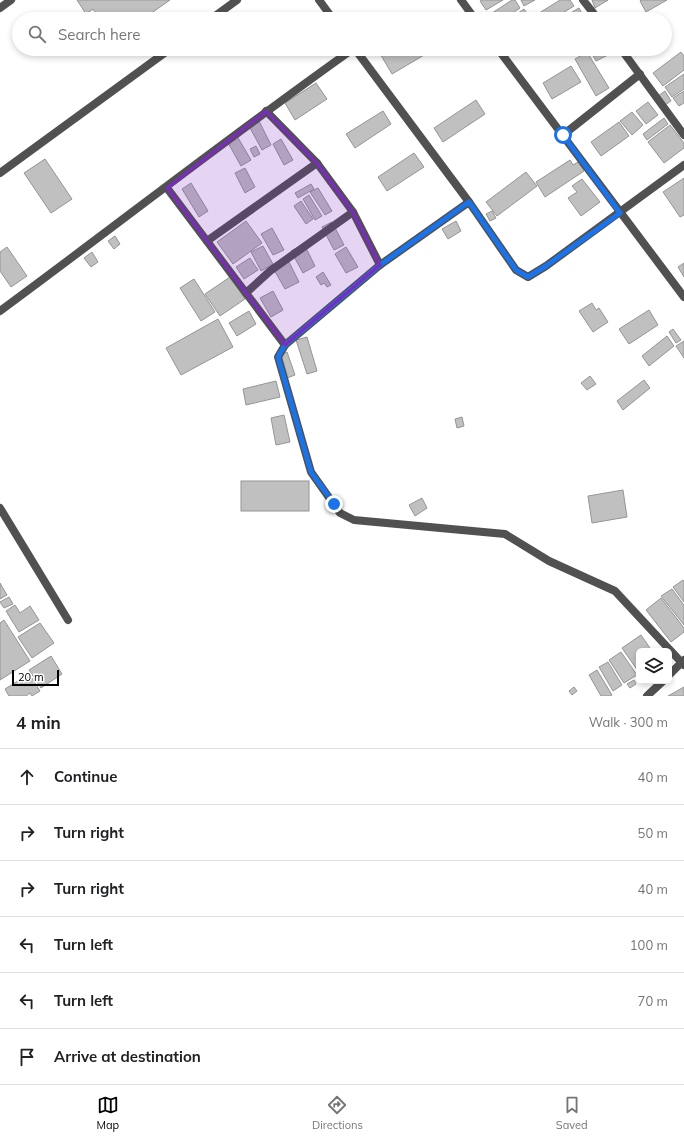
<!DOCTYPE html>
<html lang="en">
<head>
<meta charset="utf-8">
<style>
  body { margin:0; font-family:Mulish,sans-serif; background:#f6f6f6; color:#202124 }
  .controls { position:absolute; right:12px; bottom:12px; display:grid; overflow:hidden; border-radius:6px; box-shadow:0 2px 6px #0003 }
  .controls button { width:36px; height:36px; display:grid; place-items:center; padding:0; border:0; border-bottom:1px solid #e0e0e0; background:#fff; color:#202124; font:20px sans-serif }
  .scale { position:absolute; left:12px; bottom:10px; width:47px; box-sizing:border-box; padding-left:4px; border:2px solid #000; border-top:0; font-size:11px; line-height:14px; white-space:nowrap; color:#000; -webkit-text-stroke:3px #fff; paint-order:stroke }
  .stop { position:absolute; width:12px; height:12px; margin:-9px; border:3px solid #1a73e8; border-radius:50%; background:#fff }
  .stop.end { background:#1a73e8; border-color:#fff; box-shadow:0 1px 4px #0008 }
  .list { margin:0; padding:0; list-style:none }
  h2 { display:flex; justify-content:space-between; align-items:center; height:52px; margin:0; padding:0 16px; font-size:17px }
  h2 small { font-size:13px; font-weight:400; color:#757577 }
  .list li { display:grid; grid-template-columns:26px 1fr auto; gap:12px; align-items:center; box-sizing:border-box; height:56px; padding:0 16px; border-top:1px solid #e0e0e0 }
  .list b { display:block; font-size:15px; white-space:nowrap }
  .list em { font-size:13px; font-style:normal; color:#757577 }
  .icon { flex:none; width:22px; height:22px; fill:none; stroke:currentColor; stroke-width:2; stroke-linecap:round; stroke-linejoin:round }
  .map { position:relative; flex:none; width:684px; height:696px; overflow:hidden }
  .search { position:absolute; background:#fff; box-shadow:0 2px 6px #0003; left:12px; right:12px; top:12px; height:44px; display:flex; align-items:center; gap:10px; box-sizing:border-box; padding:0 14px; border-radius:22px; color:#757577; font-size:15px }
  .sheet { height:388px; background:#fff }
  nav { display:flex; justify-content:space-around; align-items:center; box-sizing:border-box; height:56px; border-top:1px solid #e0e0e0; background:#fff; font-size:11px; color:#757577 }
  nav a { display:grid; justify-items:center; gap:2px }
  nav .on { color:#000 }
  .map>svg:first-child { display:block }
</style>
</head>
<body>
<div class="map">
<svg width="684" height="696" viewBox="0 0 684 696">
  <rect width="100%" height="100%" fill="#fff"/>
  <g fill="#c0c0c0" stroke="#959595">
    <path d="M77 0H170L143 19H100L93 9 86 14Z"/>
    <path d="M482 0H503L486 10 480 1Z"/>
    <path d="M512 0H515L520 8 504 19H492L489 15Z"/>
    <path d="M521 0H535L524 6Z"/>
    <path d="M560 0H570L574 6 553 19H539L536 15Z"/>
    <path d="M592 0H608L595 8Z"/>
    <path d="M641 0H667L646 12 640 1Z"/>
    <path d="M579 8 584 17 580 19H560Z"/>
    <path d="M524 9 531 19H509Z"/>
    <path d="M383 49H429L431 51 392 74 379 52Z"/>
    <path d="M592 49H604L608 55 596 61 590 50Z"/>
    <path d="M630 49H645L635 56Z"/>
    <path d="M587 52 609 88 596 96 575 59Z"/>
    <path d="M681 52 684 56V70L663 86 653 73Z"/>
    <path d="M571 66 581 82 552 99 543 83Z"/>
    <path d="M684 74V89L672 97 665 87Z"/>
    <path d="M316 83 327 99 295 120 285 103Z"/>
    <path d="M665 91 671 101 665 105 658 96Z"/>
    <path d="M684 91V103L679 106 673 98Z"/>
    <path d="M476 100 485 114 443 142 434 128Z"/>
    <path d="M648 102 658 115 646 124 636 111Z"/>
    <path d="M383 111 391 124 355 148 346 134Z"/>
    <path d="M632 112 643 125 632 135 620 121Z"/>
    <path d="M664 118 668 124 647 140 643 134Z"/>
    <path d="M259 121 271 145 262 150 249 126Z"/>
    <path d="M619 122 629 136 601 156 591 142Z"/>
    <path d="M670 125 684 143V148L664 163 648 142Z"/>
    <path d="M237 136 251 160 241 166 227 141Z"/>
    <path d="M281 139 293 160 284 165 273 144Z"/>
    <path d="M256 146 260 154 254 157 250 149Z"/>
    <path d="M414 153 424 167 387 191 378 177Z"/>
    <path d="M45 159 72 199 51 213 24 173Z"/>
    <path d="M570 160 573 165 578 162 584 171 545 197 536 182Z"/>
    <path d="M245 168 255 187 245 193 235 173Z"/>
    <path d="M526 172 537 186 497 216 486 202Z"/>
    <path d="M684 178V215L680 217 663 192Z"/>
    <path d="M582 179 600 202 581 216 568 198 577 192 572 186Z"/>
    <path d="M191 183 208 211 199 217 182 189Z"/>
    <path d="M311 184 314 189 298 198 295 193Z"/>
    <path d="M318 188 332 211 325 215 310 192Z"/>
    <path d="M309 195 322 216 315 220 303 199Z"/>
    <path d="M301 201 313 219 306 224 294 206Z"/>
    <path d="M492 211 496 218 490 221 486 214Z"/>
    <path d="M246 221 262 243 233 264 217 242Z"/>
    <path d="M456 221 461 231 448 239 442 229Z"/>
    <path d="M332 222 344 245 334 250 322 227Z"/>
    <path d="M272 228 284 250 273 255 261 234Z"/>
    <path d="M115 236 120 244 114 249 108 241Z"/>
    <path d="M304 244 315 266 303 273 291 251Z"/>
    <path d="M263 246 273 264 261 271 251 252Z"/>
    <path d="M7 247 27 276 11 287 0 271V252Z"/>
    <path d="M346 247 358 267 346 273 335 254Z"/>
    <path d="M92 252 98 262 91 267 84 258Z"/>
    <path d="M250 258 258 270 244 279 236 267Z"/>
    <path d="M288 260 299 282 285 289 273 268Z"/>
    <path d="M684 263V277L678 267Z"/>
    <path d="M323 272 331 285 327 287 324 283 321 285 316 277Z"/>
    <path d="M230 277 245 299 220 316 205 294Z"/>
    <path d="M194 279 215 312 201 321 180 288Z"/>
    <path d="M273 291 283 310 271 317 260 298Z"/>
    <path d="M592 303 596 310 599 308 608 322 593 332 579 311Z"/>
    <path d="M649 310 658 325 629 344 619 329Z"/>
    <path d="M249 311 256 324 237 336 229 323Z"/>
    <path d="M218 319 233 347 181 375 166 348Z"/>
    <path d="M673 329 681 340 676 343 669 332Z"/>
    <path d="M667 336 674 346 649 366 642 356Z"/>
    <path d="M307 337 317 371 307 374 296 340Z"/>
    <path d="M684 341V358L676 346Z"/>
    <path d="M287 352 295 375 287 378 279 355Z"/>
    <path d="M590 376 596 384 587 390 581 383Z"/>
    <path d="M644 380 650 388 623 410 617 401Z"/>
    <path d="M276 381 280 397 246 405 243 389Z"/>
    <path d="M284 415 290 442 276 445 271 418Z"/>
    <path d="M462 417 464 426 457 428 455 419Z"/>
    <rect x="241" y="481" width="68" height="30"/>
    <path d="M623 490 627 517 592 523 588 496Z"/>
    <path d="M422 498 427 508 415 516 409 505Z"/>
    <path d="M683 580 684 582V602L673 587Z"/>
    <path d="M0 583 7 595 0 599Z"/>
    <path d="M672 589 684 605V625L661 596Z"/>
    <path d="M9 597 13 604 4 608 0 602Z"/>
    <path d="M661 598 684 628V632L671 642 646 610Z"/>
    <path d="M15 605 20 613 30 606 39 620 19 632 6 611Z"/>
    <path d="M4 620 30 661 0 680V623Z"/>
    <path d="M40 623 54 643 32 658 18 637Z"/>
    <path d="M641 635 652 651H639L638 671 622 648Z"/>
    <path d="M621 652 637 675 624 683 609 660Z"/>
    <path d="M51 656 62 674 41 688 29 670Z"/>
    <path d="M608 662 622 685 613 691 599 667Z"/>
    <path d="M597 670 612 695 610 696H601L589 675Z"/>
    <path d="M28 672 40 691 32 696 30 693 26 696H9L5 689 21 679 20 677Z"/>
    <path d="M634 680 636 684 630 688 627 684Z"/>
    <path d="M574 687 577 691 572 695 569 691Z"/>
    <path d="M684 687V696H668Z"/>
  </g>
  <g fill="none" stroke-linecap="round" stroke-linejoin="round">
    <g stroke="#515151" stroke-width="8">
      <path d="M319 0 333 19"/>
      <path d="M461 0 475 19"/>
      <path d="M583 0 598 19"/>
      <path d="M211 19 237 0"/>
      <path d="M355 49 469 202 516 270 528 277 546 266 684 165"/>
      <path d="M498 49 684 297"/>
      <path d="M621 49 684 135"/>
      <path d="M266 111 317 163 353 212 380 265"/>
      <path d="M563 135 640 74"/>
      <path d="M0 173 170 49"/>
      <path d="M167 188 285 345"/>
      <path d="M469 202 380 265 285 345 278 357 311 472 340 513 354 520 505 534 549 561 615 591 684 665"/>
      <path d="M207 241 317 163"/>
      <path d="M246 293 270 271 353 212"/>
      <path d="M0 311C118 224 233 134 353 49"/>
      <path d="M0 508 68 620"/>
    </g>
    <g stroke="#515151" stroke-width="8">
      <path d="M0 8 11 0"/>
      <path d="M669 675 684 660"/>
      <path d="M647 696 663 681"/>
    </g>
  </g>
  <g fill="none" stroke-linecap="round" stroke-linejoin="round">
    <path stroke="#1a73e8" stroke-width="5" d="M334 504 311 472 278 357 285 345 380 265 469 202 516 270 528 277 546 266 620 213 563 135"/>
  </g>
  <path fill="#7b2cbf" fill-opacity="0.2" stroke="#7b2cbf" stroke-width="3" stroke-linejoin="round" d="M266 111 317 163 353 212 380 265 285 345 167 188Z"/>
</svg>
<div class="controls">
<button><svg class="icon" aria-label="layers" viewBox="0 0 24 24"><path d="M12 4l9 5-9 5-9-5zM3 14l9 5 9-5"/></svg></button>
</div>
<div class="scale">20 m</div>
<div class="stop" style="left:563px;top:135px"></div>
<div class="stop end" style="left:334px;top:504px"></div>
<div class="search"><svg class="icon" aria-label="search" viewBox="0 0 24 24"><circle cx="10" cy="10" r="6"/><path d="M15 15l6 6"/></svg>Search here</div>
</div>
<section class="sheet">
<h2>4 min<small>Walk · 300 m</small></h2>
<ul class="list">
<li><svg class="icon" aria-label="ahead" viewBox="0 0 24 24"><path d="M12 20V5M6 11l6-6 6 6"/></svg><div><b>Continue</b></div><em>40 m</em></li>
<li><svg class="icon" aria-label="right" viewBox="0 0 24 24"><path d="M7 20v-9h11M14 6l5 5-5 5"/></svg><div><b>Turn right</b></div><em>50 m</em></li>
<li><svg class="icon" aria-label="right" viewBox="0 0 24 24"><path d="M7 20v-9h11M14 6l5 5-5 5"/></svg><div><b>Turn right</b></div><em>40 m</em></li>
<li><svg class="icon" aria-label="left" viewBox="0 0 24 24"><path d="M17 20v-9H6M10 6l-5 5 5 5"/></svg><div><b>Turn left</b></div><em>100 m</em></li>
<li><svg class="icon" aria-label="left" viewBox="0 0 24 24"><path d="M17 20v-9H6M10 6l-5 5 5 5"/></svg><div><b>Turn left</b></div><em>70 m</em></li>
<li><svg class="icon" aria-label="arrive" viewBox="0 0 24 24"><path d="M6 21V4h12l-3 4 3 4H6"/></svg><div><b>Arrive at destination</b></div></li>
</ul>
</section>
<nav>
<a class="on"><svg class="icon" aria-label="map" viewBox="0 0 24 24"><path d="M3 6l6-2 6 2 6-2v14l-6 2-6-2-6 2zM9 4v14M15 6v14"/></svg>Map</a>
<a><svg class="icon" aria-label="directions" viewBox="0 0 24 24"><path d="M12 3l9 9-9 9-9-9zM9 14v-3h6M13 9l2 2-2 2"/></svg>Directions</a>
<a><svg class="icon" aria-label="saved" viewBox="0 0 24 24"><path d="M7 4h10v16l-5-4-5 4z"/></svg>Saved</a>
</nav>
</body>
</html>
